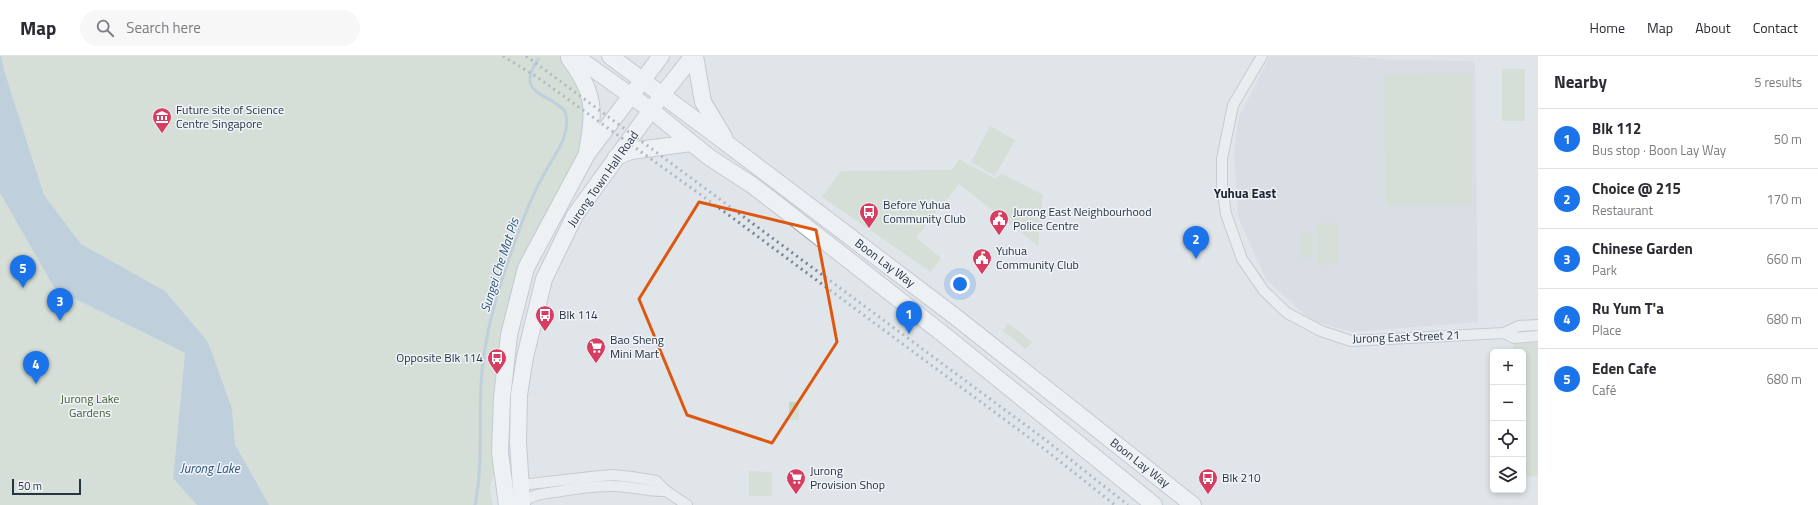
<!DOCTYPE html>
<html lang="en">
<head>
<meta charset="utf-8">
<style>
  body { margin:0; font-family:"Titillium Web",sans-serif; background:#f7f7f7; color:#2b2b33 }
  .controls { position:absolute; right:12px; bottom:12px; display:grid; overflow:hidden; border-radius:6px; box-shadow:0 2px 6px #0003 }
  .controls button { width:36px; height:36px; display:grid; place-items:center; padding:0; border:0; border-bottom:1px solid #e1e1e2; background:#fff; color:#2b2b33; font:20px sans-serif }
  .scale { position:absolute; left:12px; bottom:10px; width:69px; box-sizing:border-box; padding-left:4px; border:2px solid #273443; border-top:0; font-size:11px; line-height:14px; white-space:nowrap; color:#273443; -webkit-text-stroke:3px #f0f3f7; paint-order:stroke }
  .you { position:absolute; left:960px; top:228px; width:14px; height:14px; margin:-10px; border:3px solid #fff; border-radius:50%; background:#1a73e8; box-shadow:0 0 0 6px #1a73e833 }
  .badge { display:grid; place-items:center; width:26px; height:26px; border-radius:50%; background:#1a73e8; color:#fff; font-size:13px; font-weight:700 }
  .pin { position:absolute; translate:-50% -33px; filter:drop-shadow(0 1px 2px #0008) }
  .pin::after { content:''; position:absolute; top:21px; width:14px; height:12px; background:inherit; clip-path:polygon(0 0,100% 0,50% 100%) }
  .list { margin:0; padding:0; list-style:none }
  h2 { display:flex; justify-content:space-between; align-items:center; height:52px; margin:0; padding:0 16px; font-size:17px }
  h2 small { font-size:13px; font-weight:400; color:#7c7c81 }
  .list li { display:grid; grid-template-columns:26px 1fr auto; gap:12px; align-items:center; box-sizing:border-box; height:60px; padding:0 16px; border-top:1px solid #e1e1e2 }
  .list b { display:block; font-size:15px; white-space:nowrap }
  .list p { margin:0; font-size:13px; white-space:nowrap; color:#7c7c81 }
  .list em { font-size:13px; font-style:normal; color:#7c7c81 }
  .icon { flex:none; width:22px; height:22px; fill:none; stroke:currentColor; stroke-width:2; stroke-linecap:round; stroke-linejoin:round }
  .map { position:relative; flex:none; width:1538px; height:449px; overflow:hidden }
  header { display:flex; align-items:center; gap:24px; box-sizing:border-box; height:56px; padding:0 20px; background:#fff; border-bottom:1px solid #e1e1e2 }
  header strong { font-size:19px }
  nav { display:flex; gap:22px; margin-inline-start:auto; font-size:14px }
  .search { width:280px; height:36px; background:#f7f7f7; display:flex; align-items:center; gap:10px; box-sizing:border-box; padding:0 14px; border-radius:22px; color:#7c7c81; font-size:15px }
  main { display:flex }
  aside { flex:1; background:#fff }
  .map>svg:first-child { display:block }
</style>
</head>
<body>
<header>
<strong>Map</strong>
<div class="search"><svg class="icon" aria-label="search" viewBox="0 0 24 24"><circle cx="10" cy="10" r="6"/><path d="M15 15l6 6"/></svg>Search here</div>
<nav><a>Home</a><a>Map</a><a>About</a><a>Contact</a></nav>
</header>
<main>
<div class="map">
<svg width="1538" height="449" viewBox="0 0 1538 449">
  <rect width="100%" height="100%" fill="#e0e5ea"/>
  <path fill="#ced4dc" d="M1270 0H1346L1392 4 1475 5 1478 266 1353 276 1312 265 1266 223 1238 161 1234 96 1239 61Z"/>
  <g fill="#c7d4c0">
    <path d="M1 0H568L583 21 589 84 526 212 500 397 490 432 493 449H269L235 387 232 353 165 235 81 188 44 139 5 17Z"/>
    <rect x="1502" y="13" width="23" height="52"/>
    <path d="M1471 17 1472 150H1386L1385 18Z"/>
    <path d="M990 70 1015 84 995 120 971 106Z"/>
    <path d="M959 103 996 123 1001 117 1043 139 1038 190 959 128 916 182 941 202 931 216 822 141 841 115 952 114Z"/>
    <path d="M0 137 55 233 185 297 173 421 197 449H0Z"/>
    <path d="M1317 167H1337L1338 208 1318 209Z"/>
    <path d="M1301 177H1313V201L1301 202Z"/>
    <path d="M1008 267 1032 286 1026 293 1003 275Z"/>
    <path d="M1538 287V420L1523 421V296H1513V288Z"/>
    <rect x="789" y="346" width="10" height="18"/>
    <path d="M749 415 772 416V440H749Z"/>
  </g>
  <path fill="#98b6cc" d="M0 0H1L5 17 44 139 81 188 165 235 208 286 232 353 235 388 269 449H197L173 422 185 297 55 233 0 137Z"/>
  <g fill="none" stroke-linecap="round" stroke-linejoin="round">
    <path stroke="#98b6cc" stroke-width="3" d="M475 449C483 410 479 367 481 328 484 273 502 220 521 169 527 153 534 136 542 122 552 101 573 80 565 55 546 35 515 39 538 3"/>
    <g stroke="#a5acb5" stroke-width="12">
      <g id="street">
        <path d="M1262 0 1233 49 1222 103V130L1226 158 1242 203 1264 235 1287 257 1321 275 1351 285 1504 277 1519 270 1538 269"/>
        <path d="M1504 277 1514 282 1538 280"/>
        <path d="M521 429 600 420 613 419 632 421 656 425 666 435 687 449"/>
        <path d="M522 449 529 442 537 439C562 435 589 429 614 430 632 430 649 436 666 435"/>
      </g>
    </g>
    <g stroke="#9eaab6" stroke-width="18">
      <g id="primary">
        <path d="M575 0 651 54 709 101 752 129 786 155 943 278 1154 449"/>
        <path d="M610 0 729 89 957 262 1193 449"/>
        <path d="M695 0 703 46 724 81"/>
        <path d="M569 2C595 37 595 54 587 96"/>
        <path d="M616 101 631 95 691 87"/>
        <path d="M507 449 500 397 502 342 509 279 526 212 587 98 661 0"/>
        <path d="M522 449 518 386 519 339 525 301 544 223 575 159 662 39 693 0"/>
      </g>
    </g>
    <use href="#street" stroke="#f3f5f8" stroke-width="10"/>
    <use href="#primary" stroke="#fff" stroke-width="16"/>
    <g stroke="#788595" stroke-width="3" stroke-dasharray="2 4" stroke-linecap="butt">
      <path d="M503 0 537 21 726 157 1043 392 1115 449"/>
      <path d="M526 0 1043 382 1128 449"/>
    </g>
  </g>
  <path d="M0 0H1538V449H0ZM699 146 816 174 837 286 772 387 687 359 639 243Z" fill="#e0e5ea" fill-opacity=".55" fill-rule="evenodd"/>
  <path fill="none" stroke="#de570f" stroke-width="3" stroke-linejoin="round" d="M699 146 816 174 837 286 772 387 687 359 639 243Z"/>
  <defs>
    <g id="museum-pin" transform="scale(1)"><path d="M0 17L-7.5 6A9.5 9.5 0 1 1 7.5 6Z" fill="#d73d61" stroke="#f0f3f7"/><path d="M0-6L6-3V-2H-6V-3ZM-5-1h2V3h-2ZM-1-1h2V3h-2ZM3-1h2V3H3ZM-6 4H6V6H-6Z" fill="#fff"/></g>
    <g id="bus-pin" transform="scale(1)"><path d="M0 17L-7.5 6A9.5 9.5 0 1 1 7.5 6Z" fill="#d73d61" stroke="#f0f3f7"/><path d="M-5-6H5V4H4V6H2V4H-2V6H-4V4H-5ZM-3.5-4V0h7V-4ZM-3.5 1.2v1.5H-2V1.2ZM2 1.2v1.5H3.5V1.2Z" fill="#fff"/></g>
    <g id="civic-pin" transform="scale(1)"><path d="M0 17L-7.5 6A9.5 9.5 0 1 1 7.5 6Z" fill="#d73d61" stroke="#f0f3f7"/><path d="M-.6-6.5H3V-4.5H.6V-3L4-1V1h2V6H-6V1h2V-1L-.6-3ZM-1.2 2.5V6h2.4V2.5Z" fill="#fff"/></g>
    <g id="supermarket-pin" transform="scale(1)"><path d="M0 17L-7.5 6A9.5 9.5 0 1 1 7.5 6Z" fill="#d73d61" stroke="#f0f3f7"/><path d="M-6-5.5h2.5l.6 2H6L4.5 2H-2.5L-4.4-4H-6ZM-1.5 3.2a1.3 1.3 0 1 0 .1 0ZM3 3.2a1.3 1.3 0 1 0 .1 0Z" fill="#fff"/></g>
  </defs>
  <g fill-rule="evenodd">
    <use href="#museum-pin" x="162" y="61"/>
    <use href="#bus-pin" x="869" y="156"/>
    <use href="#civic-pin" x="999" y="163"/>
    <use href="#civic-pin" x="982" y="202"/>
    <use href="#bus-pin" x="545" y="259"/>
    <use href="#supermarket-pin" x="596" y="291"/>
    <use href="#bus-pin" x="497" y="302"/>
    <use href="#supermarket-pin" x="796" y="422"/>
    <use href="#bus-pin" x="1208" y="422"/>
  </g>
  <g text-anchor="middle" stroke-width="3" stroke-linejoin="round" paint-order="stroke">
    <g font-size="12" fill="#273443" stroke="#f0f3f7" text-anchor="start">
      <text x="176" y="58">Future site of Science<tspan x="176" dy="14">Centre Singapore</tspan></text>
      <text x="883" y="153">Before Yuhua<tspan x="883" dy="14">Community Club</tspan></text>
      <text x="1013" y="160">Jurong East Neighbourhood<tspan x="1013" dy="14">Police Centre</tspan></text>
      <text x="996" y="199">Yuhua<tspan x="996" dy="14">Community Club</tspan></text>
      <text x="559" y="263">Blk 114</text>
      <text x="610" y="288">Bao Sheng<tspan x="610" dy="14">Mini Mart</tspan></text>
      <text x="483" y="306" text-anchor="end">Opposite Blk 114</text>
      <text x="810" y="419">Jurong<tspan x="810" dy="14">Provision Shop</tspan></text>
      <text x="1222" y="426">Blk 210</text>
    </g>
    <g font-size="12" fill="#273443" stroke="#f0f3f7">
      <text transform="translate(603 123) rotate(-55)" y="4">Jurong Town Hall Road</text>
      <text transform="translate(885 207) rotate(37)" y="4">Boon Lay Way</text>
      <text transform="translate(1406 281) rotate(-2)" y="4">Jurong East Street 21</text>
      <text transform="translate(1140 407) rotate(38)" y="4">Boon Lay Way</text>
    </g>
    <g font-size="12" fill="#405f34" stroke="#f0f3f7">
      <text x="90" y="347">Jurong Lake<tspan x="90" dy="14">Gardens</tspan></text>
    </g>
    <g font-size="13" font-weight="bold" fill="#1a2433" stroke="#f0f3f7">
      <text x="1245" y="142">Yuhua East</text>
    </g>
    <g font-size="13" font-style="italic" fill="#2f5679" stroke="#f0f3f7">
      <text transform="translate(499 209) rotate(-72)" y="5">Sungei Che Mat Pis</text>
      <text x="210" y="417">Jurong Lake</text>
    </g>
  </g>
</svg>
<div class="controls">
<button>+</button>
<button>−</button>
<button><svg class="icon" aria-label="locate" viewBox="0 0 24 24"><circle cx="12" cy="12" r="6"/><path d="M12 2v4M12 18v4M2 12h4M18 12h4"/></svg></button>
<button><svg class="icon" aria-label="layers" viewBox="0 0 24 24"><path d="M12 4l9 5-9 5-9-5zM3 14l9 5 9-5"/></svg></button>
</div>
<div class="scale">50 m</div>
<div class="you"></div>
<div class="pin badge" style="left:909px;top:278px">1</div>
<div class="pin badge" style="left:1196px;top:203px">2</div>
<div class="pin badge" style="left:60px;top:265px">3</div>
<div class="pin badge" style="left:36px;top:328px">4</div>
<div class="pin badge" style="left:23px;top:232px">5</div>
</div>
<aside>
<h2>Nearby<small>5 results</small></h2>
<ul class="list">
<li><span class="badge">1</span><div><b>Blk 112</b><p>Bus stop · Boon Lay Way</p></div><em>50 m</em></li>
<li><span class="badge">2</span><div><b>Choice @ 215</b><p>Restaurant</p></div><em>170 m</em></li>
<li><span class="badge">3</span><div><b>Chinese Garden</b><p>Park</p></div><em>660 m</em></li>
<li><span class="badge">4</span><div><b>Ru Yum T'a</b><p>Place</p></div><em>680 m</em></li>
<li><span class="badge">5</span><div><b>Eden Cafe</b><p>Café</p></div><em>680 m</em></li>
</ul>
</aside>
</main>
</body>
</html>
